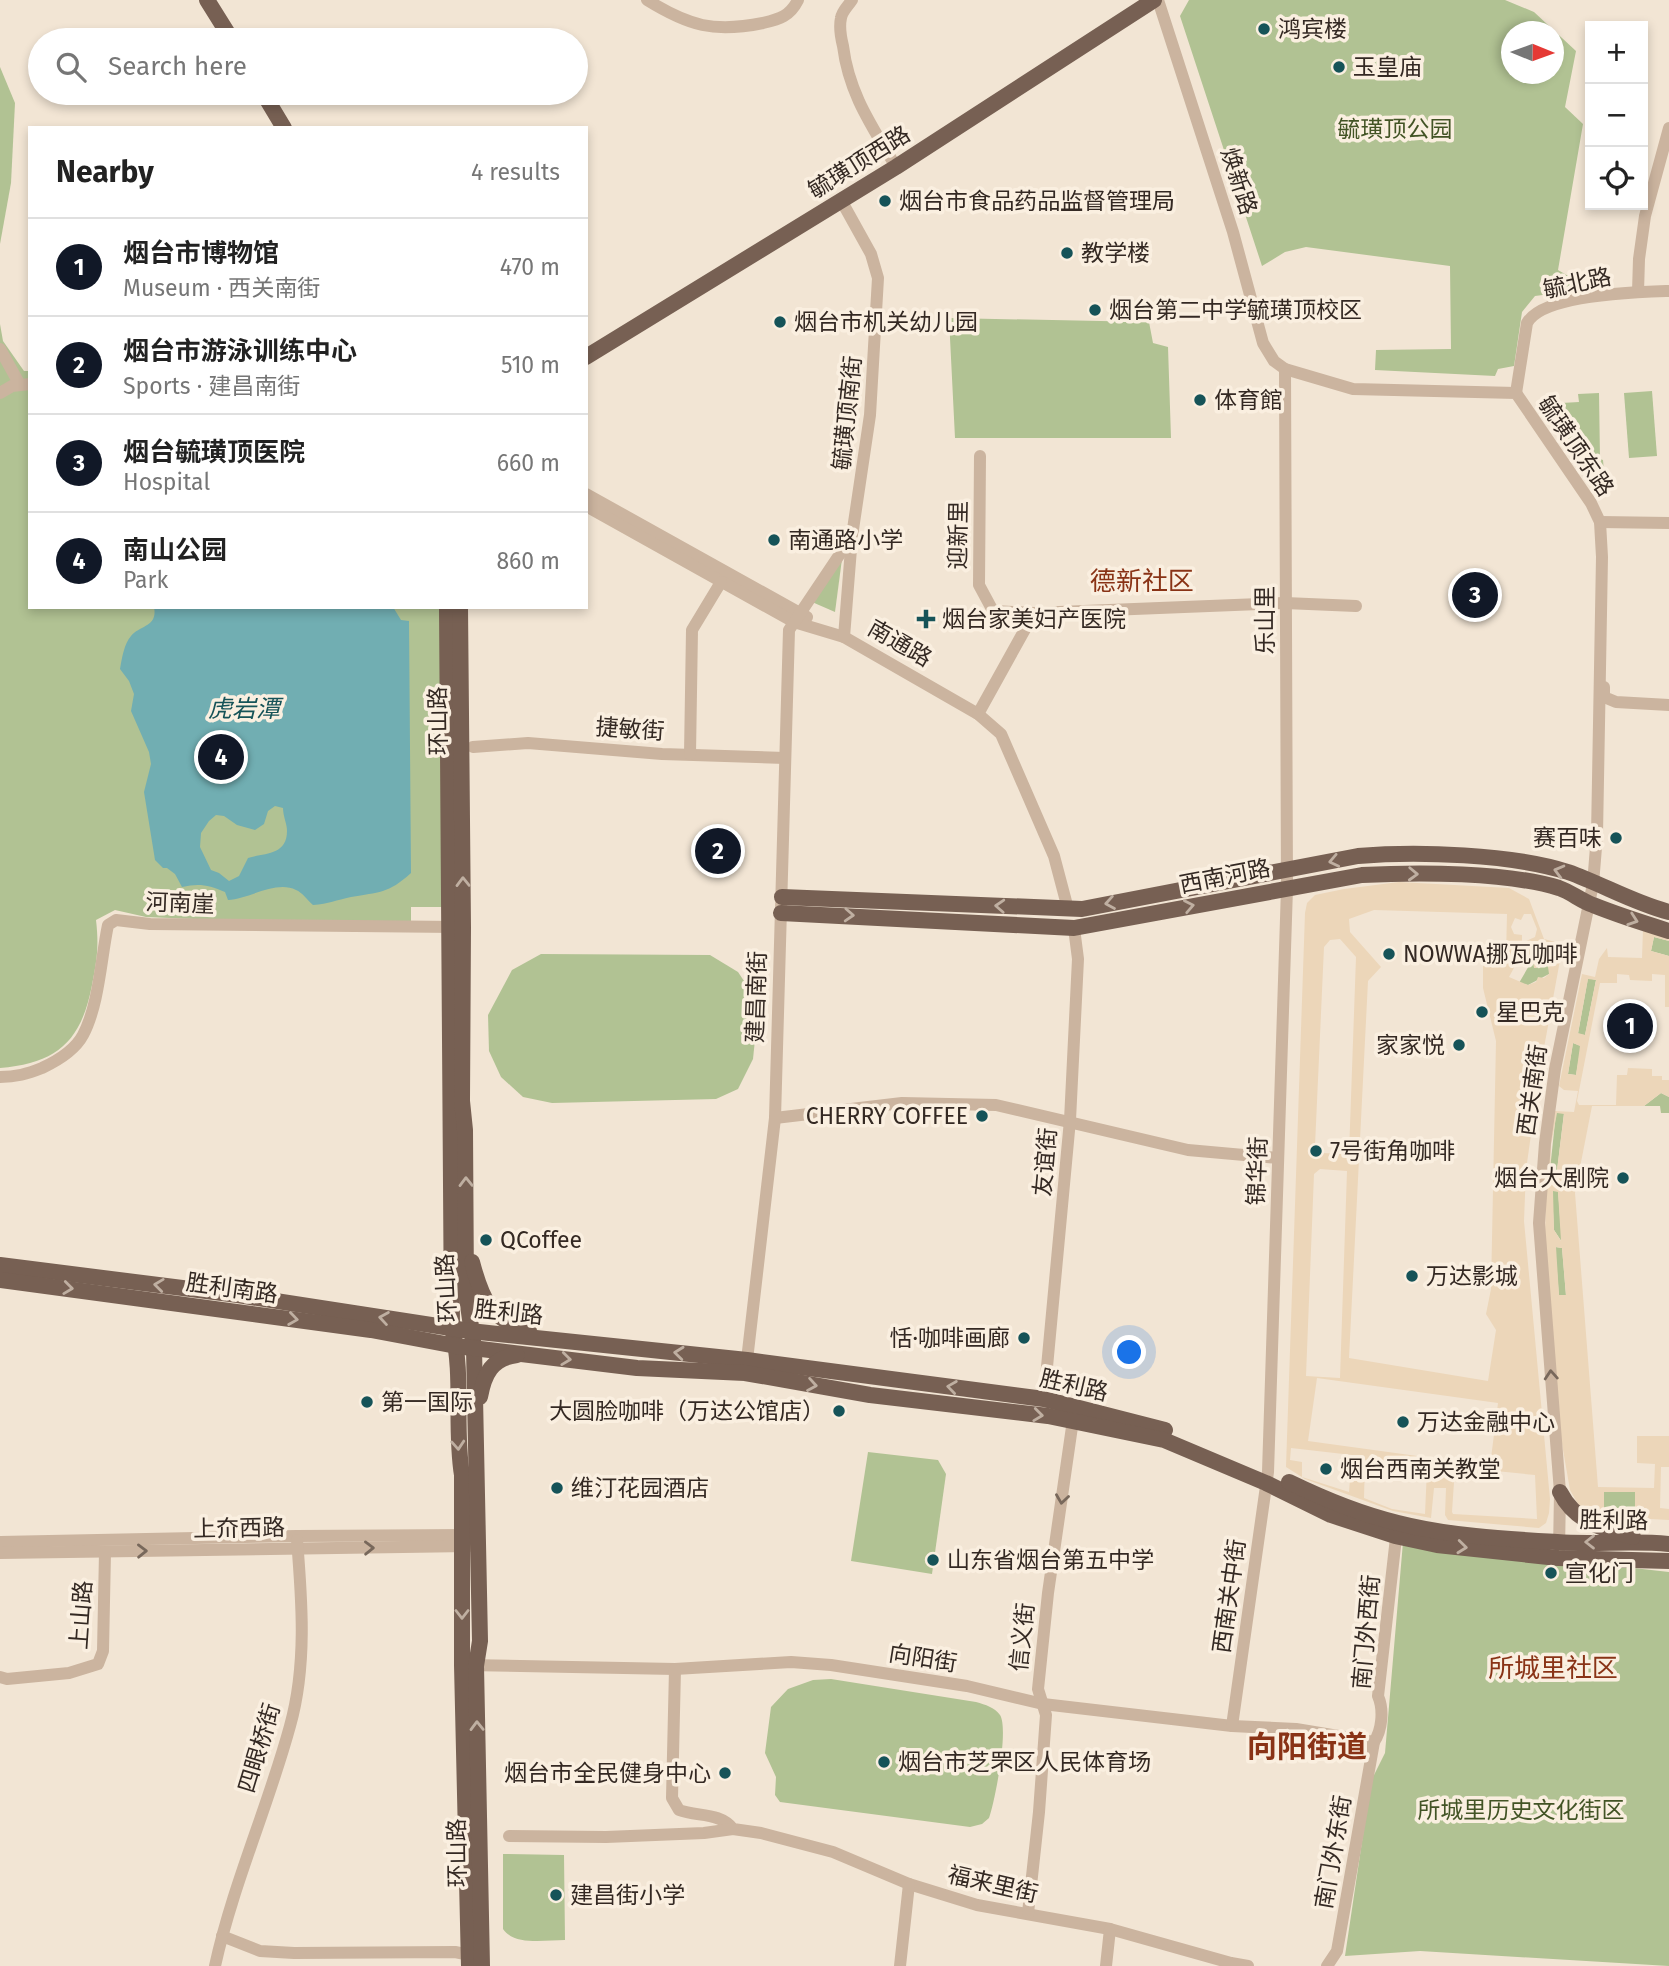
<!DOCTYPE html>
<html lang="en">
<head>
<meta charset="utf-8">
<style>
  :root { --surface:#fff; --page:#f6f6f6; --text:#222; --muted:#767676; --line:#e0e0e0; --accent:#111827 }
  body { margin:0; font-family:"Fira Sans","Noto Sans SC",sans-serif; background:var(--page); color:var(--text) }
  .controls { position:absolute; right:21px; top:21px; display:grid; overflow:hidden; border-radius:0px; box-shadow:0 4px 10px #0003 }
  .controls button { width:63px; height:63px; display:grid; place-items:center; padding:0; border:0; border-bottom:2px solid var(--line); background:var(--surface); color:var(--text); font:35px sans-serif }
  .compass { position:absolute; left:1501px; top:21px; width:63px; height:63px; border-radius:50%; background:var(--surface); box-shadow:0 4px 10px #0003; rotate:91deg }
  .you { position:absolute; left:1130px; top:1353px; width:24px; height:24px; margin:-18px; border:5px solid #fff; border-radius:50%; background:#1a73e8; box-shadow:0 0 0 10px #1a73e833 }
  .badge { display:grid; place-items:center; width:46px; height:46px; border-radius:50%; background:var(--accent); color:#fff; font-size:23px; font-weight:700 }
  .pin { position:absolute; translate:-50% -50%; border:4px solid #fff; box-shadow:0 2px 7px #0006 }
  .list { margin:0; padding:0; list-style:none }
  h2 { display:flex; justify-content:space-between; align-items:center; height:91px; margin:0; padding:0 28px; font-size:30px }
  h2 small { font-size:23px; font-weight:400; color:var(--muted) }
  .list li { display:grid; grid-template-columns:46px 1fr auto; gap:21px; align-items:center; box-sizing:border-box; height:98px; padding:0 28px; border-top:2px solid var(--line) }
  .list b { display:block; font-size:26px; white-space:nowrap }
  .list p { margin:0; font-size:23px; white-space:nowrap; color:var(--muted) }
  .list em { font-size:23px; font-style:normal; color:var(--muted) }
  .icon { flex:none; width:38px; height:38px; fill:none; stroke:currentColor; stroke-width:2; stroke-linecap:round; stroke-linejoin:round }
  .map { position:relative; flex:none; width:1669px; height:1966px; overflow:hidden }
  .search { position:absolute; background:var(--surface); box-shadow:0 4px 10px #0003; left:28px; top:28px; width:560px; height:77px; display:flex; align-items:center; gap:18px; box-sizing:border-box; padding:0 24px; border-radius:38px; color:var(--muted); font-size:26px }
  .panel { position:absolute; background:var(--surface); box-shadow:0 4px 10px #0003; left:28px; top:126px; width:560px; height:483px; border-radius:0px }
  .map>svg:first-child { display:block }
  .green { fill:#b1c293; fill-rule:evenodd }
  .plaza { fill:#ecd6b9; fill-rule:evenodd }
  .water { fill:#71aeb2; fill-rule:evenodd }
  .lines { fill:none; stroke-linecap:round; stroke-linejoin:round }
  .minor { stroke:#cbb49f; stroke-width:12 }
  .major { stroke:#776053; stroke-width:16 }
  .oneway { stroke:#bfafa1 }
  .oneway2 { stroke:#78685b }
  .poi-dot { fill:#165358; stroke:#faefe0; stroke-width:2.5 }
  .labels { text-anchor:middle; dominant-baseline:central; stroke-width:7; stroke-linejoin:round; paint-order:stroke }
  .poi-label { font-size:23px; fill:#342923; stroke:#faefe0; text-anchor:start }
  .park-label { font-size:23px; fill:#425425; stroke:#faefe0 }
  .street-label { font-size:23px; fill:#342923; stroke:#faefe0 }
  .water-label { font-size:24px; font-style:italic; fill:#165358; stroke:#faefe0 }
  .quarter-label { font-size:26px; fill:#893316; stroke:#faefe0 }
  .district-label { font-size:30px; font-weight:bold; fill:#893316; stroke:#faefe0 }
</style>
</head>
<body>
<div class="map">
<svg width="1669" height="1966" viewBox="0 0 1669 1966">
  <rect width="100%" height="100%" fill="#f2e5d4"/>
  <g class="green">
    <path d="M1189 0H1505L1534 12 1576 51 1565 107 1583 124 1558 270 1575 280 1573 291 1535 296 1522 312 1514 366 1498 369 1495 376 1375 370 1376 350 1451 349 1450 266 1306 247 1285 252 1262 266 1180 16ZM1512 32H1554V74H1512Z"/>
    <polygon points="0,67 15,103 11,183 0,244"/>
    <polygon points="949,318 1149,322 1153,343 1168,347 1171,438 955,438"/>
    <path d="M0 324 3 341 24 371H30V607H440L443 907H411V922L194 919 146 917 115 910 96 920C99 946 97 960 92 985 81 1042 57 1063 0 1068Z"/>
    <polygon points="1652,391 1657,456 1629,458 1624,393"/>
    <polygon points="1599,393 1600,459 1603,460 1604,472 1592,473 1544,404 1579,402 1578,394"/>
    <polygon points="842,559 835,612 812,602"/>
    <polygon points="1654,937 1669,941 1669,956 1651,951"/>
    <polygon points="1522,953 1533,958 1534,967 1537,967 1537,955 1557,953 1549,958 1549,974 1528,985 1519,983 1530,964 1520,957"/>
    <polygon points="541,954 710,955 738,972 752,993 757,1020 753,1059 738,1089 716,1099 552,1103 523,1097 501,1077 489,1051 488,1015 512,970"/>
    <polygon points="1588,978 1596,980 1585,1035 1578,1034"/>
    <polygon points="1573,1043 1581,1046 1576,1075 1568,1074"/>
    <polygon points="1661,1093 1669,1097 1669,1113 1661,1113 1660,1106 1644,1106"/>
    <polygon points="1556,1113 1564,1113 1556,1179 1549,1179"/>
    <polygon points="1552,1191 1558,1191 1562,1242 1554,1230"/>
    <polygon points="1555,1247 1562,1248 1566,1296 1559,1296"/>
    <polygon points="868,1452 938,1460 946,1474 932,1574 851,1561"/>
    <polygon points="1604,1491 1636,1492 1635,1512 1604,1511"/>
    <polygon points="1403,1542 1669,1572 1669,1966 1420,1951 1345,1956 1371,1781 1385,1753"/>
    <path d="M831 1679 976 1702C986 1705 994 1707 1000 1715 1009 1729 995 1801 989 1818L982 1824 970 1827 780 1802 775 1795 776 1777 765 1753 771 1707 788 1689 813 1680Z"/>
    <path d="M503 1854 564 1855 565 1940C545 1940 515 1946 503 1929Z"/>
  </g>
  <g class="plaza">
    <path d="M1399 882 1509 888 1529 899 1544 939 1563 944 1541 1064 1526 1170 1524 1221 1550 1499 1549 1513 1546 1523 1539 1528 1448 1520 1445 1515 1446 1488H1434L1431 1518 1393 1511 1305 1479 1286 1467 1305 913 1307 903 1315 895 1344 889ZM1374 910 1507 914 1506 957 1483 966V988L1496 1041 1491 1289 1486 1314 1496 1330 1488 1381 1349 1358 1368 981 1381 967 1350 932 1349 919ZM1524 914H1531L1537 929 1535 937 1522 943V935L1514 934 1511 927 1515 918 1521 920ZM1340 939 1356 957 1349 1154 1322 1153 1315 1146 1324 947 1330 940ZM1522 953 1533 958 1534 968H1537V955L1557 953 1547 960 1549 974 1544 978 1538 977 1536 982 1528 985 1509 977ZM1320 1169 1347 1171 1340 1378 1306 1376 1314 1174ZM1317 1378 1498 1403 1490 1466 1308 1441ZM1291 1448 1352 1455 1349 1492 1302 1477V1462L1290 1460ZM1365 1460 1427 1469 1425 1514 1392 1509 1364 1498ZM1455 1467 1535 1475 1537 1519 1453 1514 1452 1512Z"/>
    <path d="M1643 929 1669 936V941L1654 937 1651 951 1669 956V1007H1665V975L1652 974V981L1630 980 1629 975 1617 974V983H1600L1577 1101 1579 1105H1616L1617 1075H1627L1628 1068 1652 1069V1076H1662V1080H1669V1097L1661 1093 1644 1106H1592L1575 1193 1598 1487 1654 1488 1655 1464 1637 1463V1436H1669V1467H1661L1660 1508 1669 1509V1520L1595 1516 1579 1506 1570 1490 1557 1415 1545 1232 1547 1157 1555 1111 1574 1112 1578 1091 1564 1090 1559 1086 1582 974 1595 977 1599 959 1607 948 1608 957 1642 958ZM1588 979 1596 980 1585 1035 1578 1033ZM1573 1043 1580 1046 1576 1075 1568 1074ZM1557 1113 1564 1114 1556 1178 1550 1179 1551 1145ZM1553 1191 1558 1192 1561 1241 1554 1230ZM1556 1247 1562 1248 1566 1295H1559ZM1604 1492H1635V1511H1604Z"/>
  </g>
  <path class="water" d="M154 607H393L401 620 409 621 411 873C388 894 379 892 351 897 336 900 329 904 313 905 308 901 302 892 296 890 276 880 249 899 228 900L225 892C209 885 199 883 182 887L175 874 167 868H163L155 860 144 792 151 764 149 752 131 711 134 694 129 681 120 669C122 658 124 644 131 636 140 625 158 627 154 607ZM275 806 283 808C283 816 287 824 287 831 287 856 263 853 248 858L239 876 229 881 219 873 211 870 200 847 201 833 209 821 216 815 224 816 237 825 255 830 264 824 268 811Z"/>
  <g class="lines">
    <g class="minor">
      <path d="M647 0C689 26 714 33 763 23 780 19 790 16 798 0"/>
      <path d="M852 0C848 6 842 11 841 18 839 27 841 38 843 46 849 94 872 126 896 167"/>
      <polyline points="1158,0 1233,232 1263,343 1274,361 1285,369 1353,389 1516,393 1591,503 1600,522 1602,557 1597,835 1593,884 1555,1069 1545,1143 1539,1223 1560,1492 1559,1551"/>
      <polyline points="1638,292 1639,259 1645,216 1669,128"/>
      <polyline points="0,349 20,385"/>
      <polyline points="0,393 12,386 30,384"/>
      <path d="M1516 393 1527 323C1543 294 1637 292 1669 291"/>
      <polyline points="980,456 979,585 993,611 1034,613"/>
      <polyline points="586,494 807,617"/>
      <polyline points="586,506 794,622 844,637 978,714 1001,734 1054,856 1068,909"/>
      <polyline points="1600,522 1669,523"/>
      <polyline points="844,637 852,536"/>
      <polyline points="1604,687 1604,697 1616,702 1669,705"/>
      <polyline points="978,714 1034,613 1285,603 1356,606"/>
      <polyline points="473,747 528,743 662,754 785,758"/>
      <polyline points="690,754 692,630 721,582"/>
      <path d="M0 1077C16 1077 27 1074 42 1068 57 1061 75 1050 83 1035 99 1005 101 958 108 925L116 920 150 924 456 927"/>
      <polyline points="775,1118 902,1103 996,1105 1188,1150 1278,1158"/>
      <polyline points="747,1360 775,1118 789,630 852,536 870,415 878,278 871,254 841,200"/>
      <polyline points="1044,1399 1070,1120 1078,959 1074,928"/>
      <polyline points="0,1542 297,1536 469,1535"/>
      <polyline points="0,1553 469,1546"/>
      <polyline points="467,1665 675,1669 791,1662 831,1665 967,1686 1043,1704 1232,1726 1296,1729 1374,1742"/>
      <path d="M675 1669 672 1798 679 1810C697 1817 720 1812 733 1829L761 1833 833 1852 909 1884 977 1905 1110 1929 1231 1963 1248 1966"/>
      <polyline points="0,1677 7,1679 69,1673 98,1664 103,1651 105,1552"/>
      <polyline points="1232,1726 1268,1472 1287,888 1285,369"/>
      <polyline points="509,1836 606,1837 704,1833 733,1829"/>
      <polyline points="1028,1913 1039,1812 1046,1715 1038,1689 1048,1593 1074,1413"/>
      <polyline points="222,1936 260,1951 294,1953 455,1952 465,1954 469,1961"/>
      <path d="M215 1966C233 1884 268 1807 290 1726 307 1666 302 1601 297 1540"/>
      <polyline points="900,1966 909,1884"/>
      <polyline points="1106,1966 1110,1929"/>
      <path d="M1327 1966 1337 1951 1374 1742C1382 1730 1384 1710 1378 1696L1397 1529"/>
    </g>
    <g class="major">
      <polyline points="207,0 232,40"/>
      <polyline points="263,93 284,128"/>
      <polyline points="586,357 896,167 1154,0"/>
      <path d="M447 607 452 1328C464 1375 454 1427 462 1475V1665L469 1966"/>
      <polyline points="460,607 463,927 462,1101 465,1130 466,1291 474,1348 480,1641 476,1666 482,1966"/>
      <path d="M782 897 1082 909 1358 856C1417 851 1512 854 1568 872 1602 884 1634 903 1669 912"/>
      <path d="M781 913 1074 928 1362 875C1418 872 1507 872 1559 888 1571 892 1581 901 1593 905 1618 915 1643 923 1669 931"/>
      <path d="M472 1262C482 1300 490 1319 529 1331"/>
      <polyline points="0,1265 238,1295 470,1331 747,1360 1044,1399 1165,1430"/>
      <polyline points="0,1280 371,1330 456,1346 637,1368 745,1373 870,1395 1048,1416 1164,1440 1266,1483 1331,1515 1395,1536 1437,1545 1558,1558 1669,1561"/>
      <path d="M480 1397C484 1374 492 1358 517 1355"/>
      <path d="M1289 1482C1324 1499 1360 1514 1398 1523 1449 1536 1505 1539 1557 1542 1594 1545 1632 1540 1669 1544"/>
      <path d="M1560 1492C1575 1522 1603 1529 1633 1537"/>
    </g>
  </g>
  <defs><path id="oneway-chevron" d="M-2-3.5L2.5 0L-2 3.5" fill="none" stroke-width="1.6" stroke-linecap="round" stroke-linejoin="round" transform="scale(1.75)"/></defs>
  <g class="oneway">
    <use href="#oneway-chevron" transform="translate(1334 861) rotate(168)"/>
    <use href="#oneway-chevron" transform="translate(1559 871) rotate(-165)"/>
    <use href="#oneway-chevron" transform="translate(1413 874) rotate(2)"/>
    <use href="#oneway-chevron" transform="translate(463 882) rotate(-91)"/>
    <use href="#oneway-chevron" transform="translate(1110 903) rotate(170)"/>
    <use href="#oneway-chevron" transform="translate(1000 906) rotate(-177)"/>
    <use href="#oneway-chevron" transform="translate(1189 906) rotate(-11)"/>
    <use href="#oneway-chevron" transform="translate(849 915) rotate(3)"/>
    <use href="#oneway-chevron" transform="translate(1633 920) rotate(19)"/>
    <use href="#oneway-chevron" transform="translate(466 1182) rotate(-91)"/>
    <use href="#oneway-chevron" transform="translate(159 1285) rotate(-173)"/>
    <use href="#oneway-chevron" transform="translate(68 1288) rotate(7)"/>
    <use href="#oneway-chevron" transform="translate(384 1318) rotate(-171)"/>
    <use href="#oneway-chevron" transform="translate(293 1319) rotate(8)"/>
    <use href="#oneway-chevron" transform="translate(679 1353) rotate(-174)"/>
    <use href="#oneway-chevron" transform="translate(566 1359) rotate(7)"/>
    <use href="#oneway-chevron" transform="translate(812 1385) rotate(10)"/>
    <use href="#oneway-chevron" transform="translate(952 1387) rotate(-172)"/>
    <use href="#oneway-chevron" transform="translate(1038 1415) rotate(7)"/>
    <use href="#oneway-chevron" transform="translate(458 1445) rotate(86)"/>
    <use href="#oneway-chevron" transform="translate(1590 1542) rotate(180)"/>
    <use href="#oneway-chevron" transform="translate(1462 1547) rotate(6)"/>
    <use href="#oneway-chevron" transform="translate(462 1614) rotate(90)"/>
    <use href="#oneway-chevron" transform="translate(477 1726) rotate(-91)"/>
  </g>
  <g class="oneway2">
    <use href="#oneway-chevron" transform="translate(1551 1375) rotate(-94)"/>
    <use href="#oneway-chevron" transform="translate(1062 1499) rotate(98)"/>
    <use href="#oneway-chevron" transform="translate(369 1548) rotate(-1)"/>
    <use href="#oneway-chevron" transform="translate(142 1551) rotate(-1)"/>
  </g>
  <g class="poi-dot">
    <circle cx="1264" cy="29" r="7"/>
    <circle cx="1339" cy="67" r="7"/>
    <circle cx="885" cy="201" r="7"/>
    <circle cx="1067" cy="253" r="7"/>
    <circle cx="1095" cy="310" r="7"/>
    <circle cx="780" cy="322" r="7"/>
    <circle cx="1200" cy="400" r="7"/>
    <circle cx="774" cy="540" r="7"/>
    <path d="M922.5 608.5h7v7h7v7h-7v7h-7v-7h-7v-7h7z"/>
    <circle cx="1616" cy="838" r="7"/>
    <circle cx="1389" cy="954" r="7"/>
    <circle cx="1482" cy="1012" r="7"/>
    <circle cx="1459" cy="1045" r="7"/>
    <circle cx="982" cy="1116" r="7"/>
    <circle cx="1316" cy="1151" r="7"/>
    <circle cx="1623" cy="1178" r="7"/>
    <circle cx="486" cy="1240" r="7"/>
    <circle cx="1412" cy="1276" r="7"/>
    <circle cx="1024" cy="1338" r="7"/>
    <circle cx="367" cy="1402" r="7"/>
    <circle cx="839" cy="1411" r="7"/>
    <circle cx="1403" cy="1422" r="7"/>
    <circle cx="1326" cy="1469" r="7"/>
    <circle cx="557" cy="1488" r="7"/>
    <circle cx="933" cy="1560" r="7"/>
    <circle cx="1551" cy="1573" r="7"/>
    <circle cx="884" cy="1762" r="7"/>
    <circle cx="725" cy="1773" r="7"/>
    <circle cx="556" cy="1895" r="7"/>
  </g>
  <g class="labels">
    <g class="poi-label">
      <text x="1278" y="29">鸿宾楼</text>
      <text x="1353" y="67">玉皇庙</text>
      <text x="899" y="201">烟台市食品药品监督管理局</text>
      <text x="1081" y="253">教学楼</text>
      <text x="1109" y="310">烟台第二中学毓璜顶校区</text>
      <text x="794" y="322">烟台市机关幼儿园</text>
      <text x="1214" y="400">体育館</text>
      <text x="788" y="540">南通路小学</text>
      <text x="942" y="619">烟台家美妇产医院</text>
      <text x="1602" y="838" text-anchor="end">赛百味</text>
      <text x="1403" y="954">NOWWA挪瓦咖啡</text>
      <text x="1496" y="1012">星巴克</text>
      <text x="1445" y="1045" text-anchor="end">家家悦</text>
      <text x="968" y="1116" text-anchor="end">CHERRY COFFEE</text>
      <text x="1330" y="1151">7号街角咖啡</text>
      <text x="1609" y="1178" text-anchor="end">烟台大剧院</text>
      <text x="500" y="1240">QCoffee</text>
      <text x="1426" y="1276">万达影城</text>
      <text x="1010" y="1338" text-anchor="end">恬·咖啡画廊</text>
      <text x="381" y="1402">第一国际</text>
      <text x="825" y="1411" text-anchor="end">大圆脸咖啡（万达公馆店）</text>
      <text x="1417" y="1422">万达金融中心</text>
      <text x="1340" y="1469">烟台西南关教堂</text>
      <text x="571" y="1488">维汀花园酒店</text>
      <text x="947" y="1560">山东省烟台第五中学</text>
      <text x="1565" y="1573">宣化门</text>
      <text x="898" y="1762">烟台市芝罘区人民体育场</text>
      <text x="711" y="1773" text-anchor="end">烟台市全民健身中心</text>
      <text x="570" y="1895">建昌街小学</text>
    </g>
    <g class="park-label">
      <text x="1395" y="129">毓璜顶公园</text>
      <text x="1521" y="1810">所城里历史文化街区</text>
    </g>
    <g class="street-label">
      <text transform="translate(859 162) rotate(-32)">毓璜顶西路</text>
      <text transform="translate(1239 181) rotate(72)">焕新路</text>
      <text transform="translate(1577 283) rotate(-12)">毓北路</text>
      <text transform="translate(847 413) rotate(-84)">毓璜顶南街</text>
      <text transform="translate(1576 446) rotate(56)">毓璜顶东路</text>
      <text transform="translate(958 535) rotate(-89)">迎新里</text>
      <text transform="translate(1265 620) rotate(-90)">乐山里</text>
      <text transform="translate(900 643) rotate(30)">南通路</text>
      <text transform="translate(438 721) rotate(-91)">环山路</text>
      <text transform="translate(630 729) rotate(4)">捷敏街</text>
      <text transform="translate(1225 876) rotate(-11)">西南河路</text>
      <text transform="translate(180 903) rotate(2)">河南崖</text>
      <text transform="translate(756 997) rotate(-88)">建昌南街</text>
      <text transform="translate(1532 1090) rotate(-82)">西关南街</text>
      <text transform="translate(1045 1162) rotate(-85)">友谊街</text>
      <text transform="translate(1257 1171) rotate(-88)">锦华街</text>
      <text transform="translate(232 1288) rotate(8)">胜利南路</text>
      <text transform="translate(446 1288) rotate(-93)">环山路</text>
      <text transform="translate(509 1312) rotate(6)">胜利路</text>
      <text transform="translate(1074 1385) rotate(13)">胜利路</text>
      <text transform="translate(1614 1520) rotate(1)">胜利路</text>
      <text transform="translate(239 1528) rotate(-1)">上夼西路</text>
      <text transform="translate(1229 1596) rotate(-82)">西南关中街</text>
      <text transform="translate(81 1615) rotate(-86)">上山路</text>
      <text transform="translate(1366 1632) rotate(-85)">南门外西街</text>
      <text transform="translate(1022 1637) rotate(-84)">信义街</text>
      <text transform="translate(923 1658) rotate(9)">向阳街</text>
      <text transform="translate(259 1748) rotate(-73)">四眼桥街</text>
      <text transform="translate(1333 1852) rotate(-80)">南门外东街</text>
      <text transform="translate(457 1853) rotate(-91)">环山路</text>
      <text transform="translate(993 1884) rotate(13)">福来里街</text>
    </g>
    <g class="water-label">
      <text x="244" y="709">虎岩潭</text>
    </g>
    <g class="quarter-label">
      <text x="1142" y="581">德新社区</text>
      <text x="1553" y="1668">所城里社区</text>
    </g>
    <g class="district-label">
      <text x="1307" y="1747">向阳街道</text>
    </g>
  </g>
</svg>
<div class="controls">
<button>+</button>
<button>−</button>
<button><svg class="icon" aria-label="locate" viewBox="0 0 24 24"><circle cx="12" cy="12" r="6"/><path d="M12 2v4M12 18v4M2 12h4M18 12h4"/></svg></button>
</div>
<svg class="compass" viewBox="-18 -18 36 36"><path d="M0-13l5 13h-10z" fill="#e53935"/><path d="M0 13l5-13h-10z" fill="#767676"/></svg>
<div class="you"></div>
<div class="pin badge" style="left:1630px;top:1026px">1</div>
<div class="pin badge" style="left:718px;top:851px">2</div>
<div class="pin badge" style="left:1475px;top:595px">3</div>
<div class="pin badge" style="left:221px;top:757px">4</div>
<div class="search"><svg class="icon" aria-label="search" viewBox="0 0 24 24"><circle cx="10" cy="10" r="6"/><path d="M15 15l6 6"/></svg>Search here</div>
<section class="panel">
<h2>Nearby<small>4 results</small></h2>
<ul class="list">
<li><span class="badge">1</span><div><b>烟台市博物馆</b><p>Museum · 西关南街</p></div><em>470 m</em></li>
<li><span class="badge">2</span><div><b>烟台市游泳训练中心</b><p>Sports · 建昌南街</p></div><em>510 m</em></li>
<li><span class="badge">3</span><div><b>烟台毓璜顶医院</b><p>Hospital</p></div><em>660 m</em></li>
<li><span class="badge">4</span><div><b>南山公园</b><p>Park</p></div><em>860 m</em></li>
</ul>
</section>
</div>
</body>
</html>
